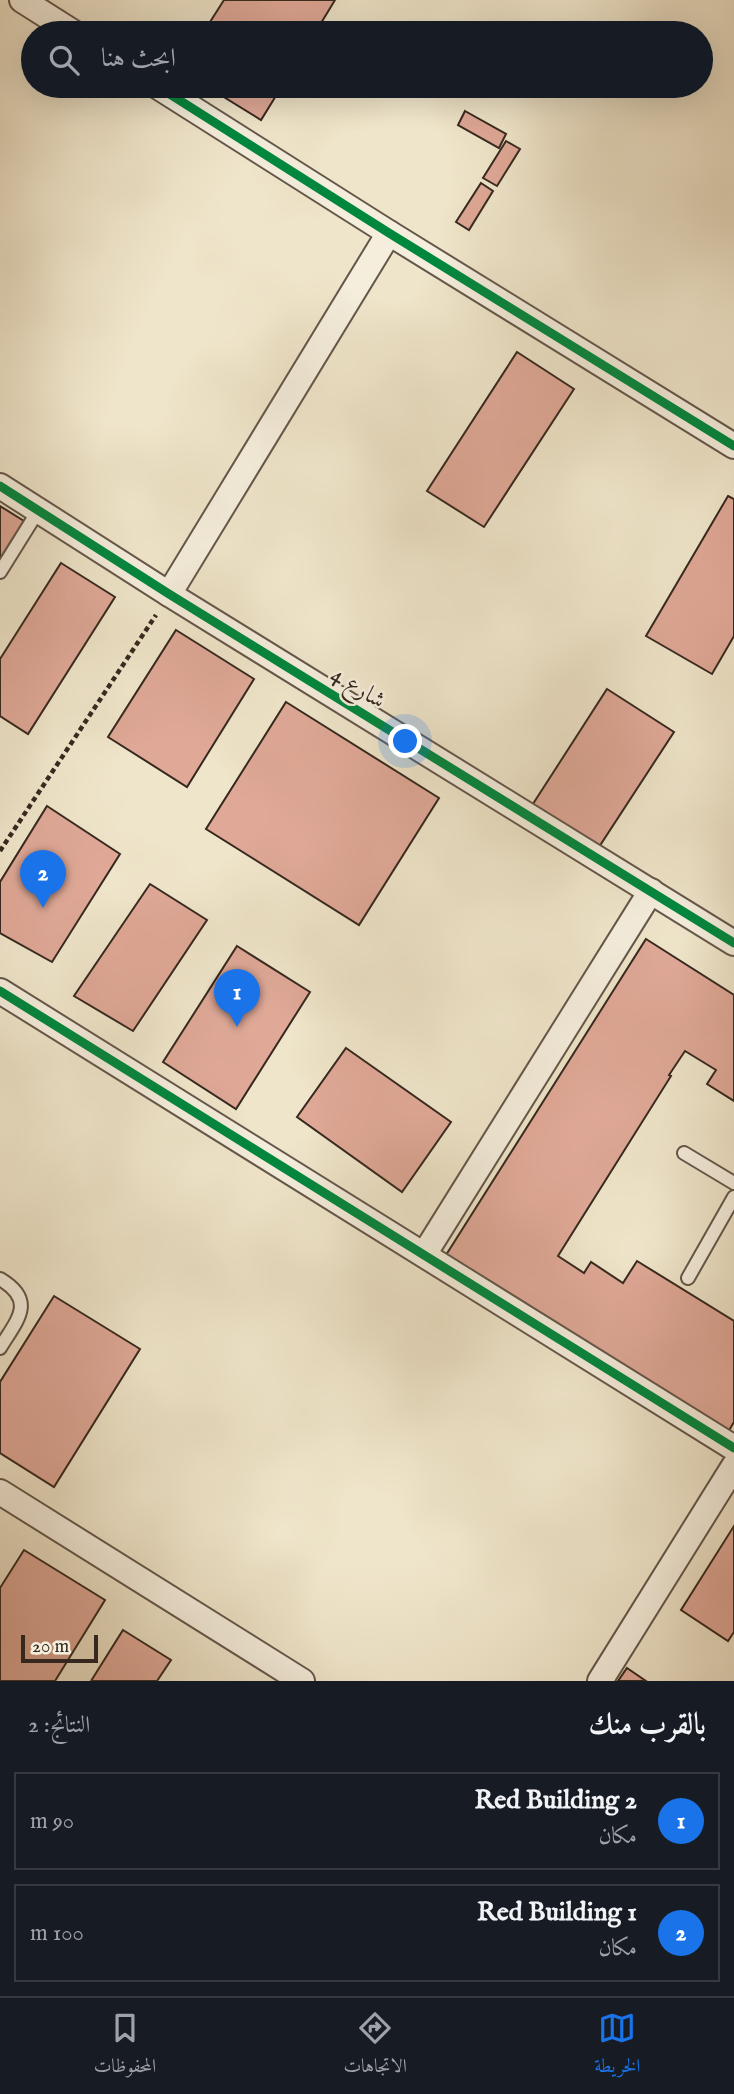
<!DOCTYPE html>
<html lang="ar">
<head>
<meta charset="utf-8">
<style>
  :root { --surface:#171b24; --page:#20242c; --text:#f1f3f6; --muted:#9ea1a6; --line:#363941; --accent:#1a73e8 }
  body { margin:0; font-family:"IM FELL English",Amiri,serif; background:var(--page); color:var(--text); direction:rtl }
  .scale { position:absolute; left:21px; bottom:18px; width:77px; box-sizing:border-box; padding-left:7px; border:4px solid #36281f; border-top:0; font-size:19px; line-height:24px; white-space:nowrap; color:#36281f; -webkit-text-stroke:5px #f5eedd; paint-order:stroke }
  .you { position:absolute; left:406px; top:742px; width:24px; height:24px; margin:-18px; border:5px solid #fff; border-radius:50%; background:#1a73e8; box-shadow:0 0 0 10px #1a73e833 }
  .badge { display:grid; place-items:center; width:46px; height:46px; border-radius:50%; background:var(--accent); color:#fff; font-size:23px; font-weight:700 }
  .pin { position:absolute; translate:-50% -58px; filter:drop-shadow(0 2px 4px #0008) }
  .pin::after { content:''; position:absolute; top:37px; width:24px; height:21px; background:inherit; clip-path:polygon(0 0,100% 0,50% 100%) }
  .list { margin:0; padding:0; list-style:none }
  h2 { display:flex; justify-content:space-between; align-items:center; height:91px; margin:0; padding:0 28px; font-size:30px }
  h2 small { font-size:23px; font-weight:400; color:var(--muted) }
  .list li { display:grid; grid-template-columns:46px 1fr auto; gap:21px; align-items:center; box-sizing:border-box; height:98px; margin:0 14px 14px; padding:0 14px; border:2px solid var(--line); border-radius:0px }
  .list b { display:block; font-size:26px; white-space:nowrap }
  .list p { margin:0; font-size:23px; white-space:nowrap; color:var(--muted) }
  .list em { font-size:23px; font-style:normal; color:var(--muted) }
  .icon { flex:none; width:38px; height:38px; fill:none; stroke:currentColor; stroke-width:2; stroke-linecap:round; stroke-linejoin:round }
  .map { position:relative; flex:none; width:734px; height:1681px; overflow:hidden; direction:ltr }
  .search { position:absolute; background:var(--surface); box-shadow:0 7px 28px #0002; left:21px; right:21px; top:21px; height:77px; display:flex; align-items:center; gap:18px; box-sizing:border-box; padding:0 24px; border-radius:38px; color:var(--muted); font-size:26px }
  .sheet { height:315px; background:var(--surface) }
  nav { display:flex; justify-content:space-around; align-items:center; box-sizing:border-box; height:98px; border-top:2px solid var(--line); background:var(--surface); font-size:19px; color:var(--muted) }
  nav a { display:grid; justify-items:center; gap:4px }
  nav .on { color:var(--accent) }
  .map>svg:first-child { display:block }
  .building { fill:#dfa897; stroke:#36281f; stroke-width:2 }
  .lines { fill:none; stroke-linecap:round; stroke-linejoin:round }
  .service-casing { stroke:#64574a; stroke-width:16 }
  .minor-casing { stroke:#64574a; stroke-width:28 }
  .path { stroke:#36281f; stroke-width:4.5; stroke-dasharray:5 3.5; stroke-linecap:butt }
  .service { stroke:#f5eedd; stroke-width:12 }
  .minor { stroke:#f5eedd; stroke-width:24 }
  .cycleway-casing { stroke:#f5eedd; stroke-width:13 }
  .cycleway { stroke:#00873e; stroke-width:9 }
  .labels { text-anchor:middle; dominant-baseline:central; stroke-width:5; stroke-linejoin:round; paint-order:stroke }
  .street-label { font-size:24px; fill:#36281f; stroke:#f5eedd }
</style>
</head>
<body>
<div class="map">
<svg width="734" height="1681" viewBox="0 0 734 1681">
  <rect width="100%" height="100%" fill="#efe5ca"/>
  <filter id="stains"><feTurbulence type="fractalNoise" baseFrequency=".00286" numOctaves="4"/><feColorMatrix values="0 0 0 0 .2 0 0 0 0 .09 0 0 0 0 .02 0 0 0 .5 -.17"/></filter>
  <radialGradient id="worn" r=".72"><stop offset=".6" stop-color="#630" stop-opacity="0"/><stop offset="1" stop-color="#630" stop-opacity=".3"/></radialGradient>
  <g class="building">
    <polygon points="224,0 335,0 315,33 203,33"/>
    <polygon points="206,86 282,86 261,120"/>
    <polygon points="465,111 506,134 499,148 458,125"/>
    <polygon points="506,141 520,149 497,186 483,178"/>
    <polygon points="481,183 493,191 469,230 456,222"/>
    <polygon points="517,352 574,389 484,527 427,491"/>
    <polygon points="728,496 734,499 734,636 712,674 646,636"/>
    <polygon points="0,506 24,521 0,559"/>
    <polygon points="61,563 115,597 28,734 0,716 0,659"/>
    <polygon points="176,630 254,679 187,787 108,737"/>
    <polygon points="607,689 674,732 597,850 531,807"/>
    <polygon points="286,702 439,798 359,925 206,829"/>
    <polygon points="47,806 120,854 52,962 0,933 0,882"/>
    <polygon points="150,884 207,920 133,1031 74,996"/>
    <polygon points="646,939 734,995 734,1101 707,1084 716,1070 685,1051 669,1075 671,1076 558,1256 584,1273 591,1262 623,1283 637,1261 734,1321 734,1422 728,1432 446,1255"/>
    <polygon points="237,946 310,992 236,1109 163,1062"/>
    <polygon points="346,1048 451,1122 402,1192 297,1117"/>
    <polygon points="54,1296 140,1349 54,1487 0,1453 0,1382"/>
    <polygon points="734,1526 734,1632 728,1641 681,1610"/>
    <polygon points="24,1550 105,1600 55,1681 0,1681 0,1588"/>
    <polygon points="123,1630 171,1660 157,1681 91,1681"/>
    <polygon points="627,1668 646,1681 618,1681"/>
  </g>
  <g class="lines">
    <defs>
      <g id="service">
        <polyline points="0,572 38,511"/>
        <polyline points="684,1153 734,1183"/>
        <polyline points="688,1278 734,1197"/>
        <path d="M0 1279C37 1301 17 1320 0 1348"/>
      </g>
      <g id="minor">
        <polyline points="22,0 74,33"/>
        <polyline points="157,86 389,233 734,446"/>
        <polyline points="0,486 169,594 734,943"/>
        <polyline points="169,594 389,233"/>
        <polyline points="0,991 734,1448"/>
        <polyline points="425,1253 651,891"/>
        <polyline points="0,1492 302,1681"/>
        <polyline points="600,1681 734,1466"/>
      </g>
    </defs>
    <use href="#service" class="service-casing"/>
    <use href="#minor" class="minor-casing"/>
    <polyline class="path" points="0,851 156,615"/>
    <use href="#service" class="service"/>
    <use href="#minor" class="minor"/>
    <defs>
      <g id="cycleway">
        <polyline points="157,86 389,233 734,446"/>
        <polyline points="0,486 169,594 734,943"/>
        <polyline points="0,991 734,1448"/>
      </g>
    </defs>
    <use href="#cycleway" class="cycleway-casing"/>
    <use href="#cycleway" class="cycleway"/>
  </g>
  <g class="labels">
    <g class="street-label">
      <text transform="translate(358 688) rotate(32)">شارع 4</text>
    </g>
  </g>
  <rect width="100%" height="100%" filter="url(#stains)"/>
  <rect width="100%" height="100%" fill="url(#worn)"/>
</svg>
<div class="scale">20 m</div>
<div class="you"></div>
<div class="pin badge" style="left:237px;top:1027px">1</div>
<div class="pin badge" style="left:43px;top:908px">2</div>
<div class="search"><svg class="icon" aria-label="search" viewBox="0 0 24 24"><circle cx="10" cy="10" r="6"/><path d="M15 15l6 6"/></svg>ابحث هنا</div>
</div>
<section class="sheet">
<h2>بالقرب منك<small>النتائج: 2</small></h2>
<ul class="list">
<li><span class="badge">1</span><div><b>Red Building 2</b><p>مكان</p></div><em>90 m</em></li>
<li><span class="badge">2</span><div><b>Red Building 1</b><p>مكان</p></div><em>100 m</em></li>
</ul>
</section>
<nav>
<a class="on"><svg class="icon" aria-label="map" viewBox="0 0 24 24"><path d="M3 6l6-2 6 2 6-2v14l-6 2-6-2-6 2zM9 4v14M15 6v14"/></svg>الخريطة</a>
<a><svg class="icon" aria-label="directions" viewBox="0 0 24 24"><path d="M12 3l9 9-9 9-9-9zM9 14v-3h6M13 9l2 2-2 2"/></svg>الاتجاهات</a>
<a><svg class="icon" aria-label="saved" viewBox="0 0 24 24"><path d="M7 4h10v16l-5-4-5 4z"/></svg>المحفوظات</a>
</nav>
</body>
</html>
